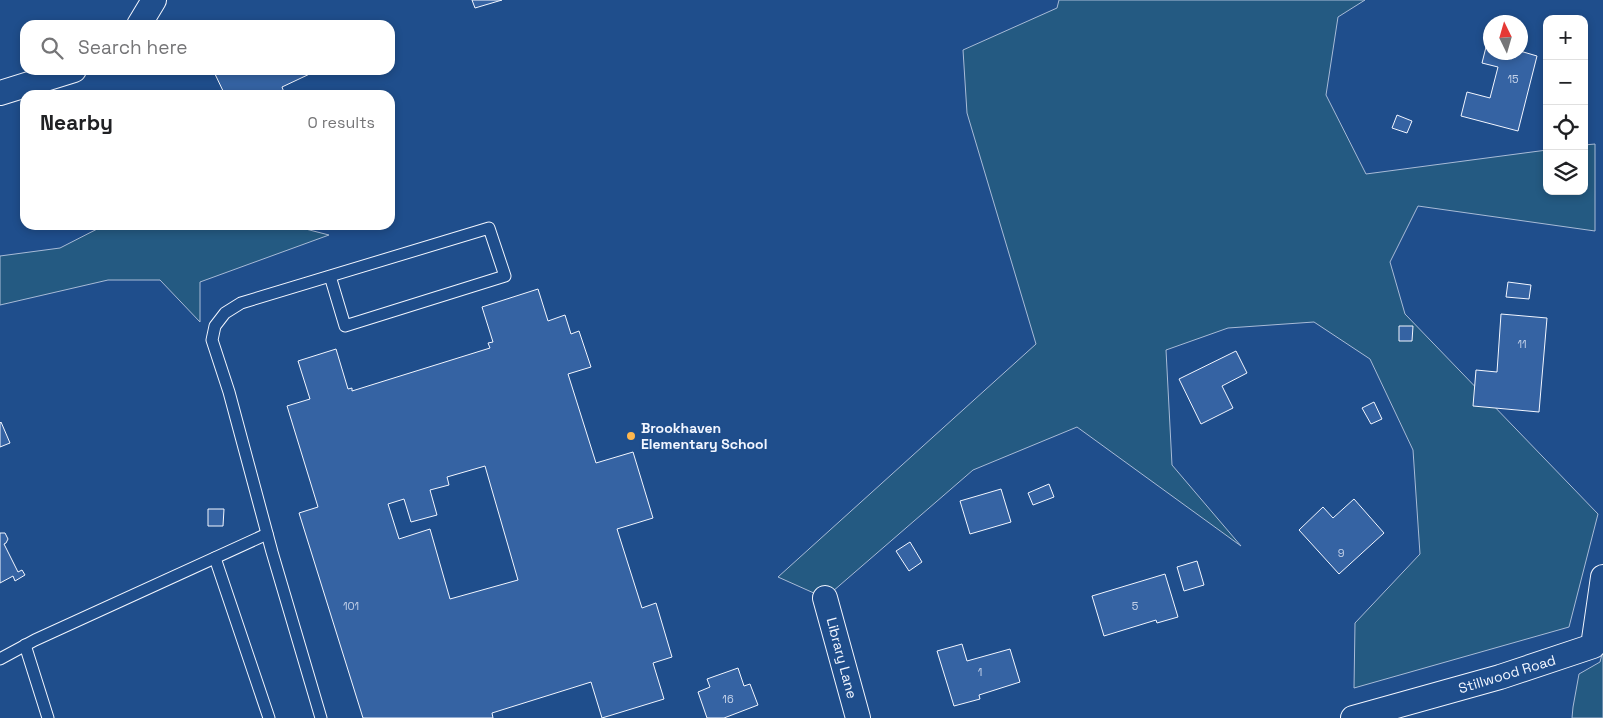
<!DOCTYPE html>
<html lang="en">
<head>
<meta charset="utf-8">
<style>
  :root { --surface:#fff; --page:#f2f2f2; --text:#202124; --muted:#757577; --line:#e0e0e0 }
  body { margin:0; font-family:"Space Grotesk",sans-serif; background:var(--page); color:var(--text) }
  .controls { position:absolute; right:15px; top:15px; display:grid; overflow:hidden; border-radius:10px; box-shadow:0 2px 8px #0003 }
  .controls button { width:45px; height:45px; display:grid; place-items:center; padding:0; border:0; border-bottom:1px solid var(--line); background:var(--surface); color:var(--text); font:25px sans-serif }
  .compass { position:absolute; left:1483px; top:15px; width:45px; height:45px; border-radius:50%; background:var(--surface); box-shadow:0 2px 8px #0003; rotate:355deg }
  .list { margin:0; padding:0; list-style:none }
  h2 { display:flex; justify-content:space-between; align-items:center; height:65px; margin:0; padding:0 20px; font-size:21px }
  h2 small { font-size:16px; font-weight:400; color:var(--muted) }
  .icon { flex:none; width:28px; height:28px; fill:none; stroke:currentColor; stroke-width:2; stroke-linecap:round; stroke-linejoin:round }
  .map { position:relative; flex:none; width:1603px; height:718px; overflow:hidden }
  .search { position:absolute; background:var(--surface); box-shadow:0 2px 8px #0003; left:20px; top:20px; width:375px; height:55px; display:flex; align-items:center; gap:12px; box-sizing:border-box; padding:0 18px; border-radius:15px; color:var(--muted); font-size:19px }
  .panel { position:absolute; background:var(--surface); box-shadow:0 2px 8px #0003; left:20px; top:90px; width:375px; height:140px; border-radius:15px }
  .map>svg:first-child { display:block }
  .green { fill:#245a82; stroke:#a8bbd7 }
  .building { fill:#3563a3; stroke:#f2f6ff; fill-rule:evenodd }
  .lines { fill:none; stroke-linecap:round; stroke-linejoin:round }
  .lane-casing { stroke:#f2f6ff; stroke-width:13 }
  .street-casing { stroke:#f2f6ff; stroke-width:26 }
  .lane { stroke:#1f4e8c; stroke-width:11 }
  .street { stroke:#1f4e8c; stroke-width:24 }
  .poi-dot { fill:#ffb74d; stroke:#1f4e8c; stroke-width:2 }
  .labels { text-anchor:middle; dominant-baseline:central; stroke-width:4; stroke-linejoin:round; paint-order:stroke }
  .number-label { font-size:11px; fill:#c3d1e8 }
  .poi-label { font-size:14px; font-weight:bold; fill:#f2f6ff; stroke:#1f4e8c; text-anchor:start }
  .street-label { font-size:14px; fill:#f2f6ff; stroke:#1f4e8c }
</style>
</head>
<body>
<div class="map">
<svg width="1603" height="718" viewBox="0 0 1603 718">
  <rect width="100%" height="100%" fill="#1f4e8c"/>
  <g class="green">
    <polygon points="1059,0 1365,0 1338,17 1326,95 1366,174 1547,150 1547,191 1584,191 1584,145 1595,144 1595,231 1418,206 1390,262 1405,314 1598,514 1569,627 1354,688 1355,623 1420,554 1413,450 1370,359 1314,322 1228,328 1166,350 1172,465 1241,546 1077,427 973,470 825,598 778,577 1036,344 967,113 963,50 1057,8"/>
    <polygon points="105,225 290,225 329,235 200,282 200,322 160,280 108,280 0,305 0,256 60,248"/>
    <polygon points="1603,650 1603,718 1572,718 1573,707 1579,674 1600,662"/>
  </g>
  <g class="building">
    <polygon points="472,0 502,0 475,8"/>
    <polygon points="1487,43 1490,43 1490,52 1520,52 1520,51 1537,56 1518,131 1461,116 1467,92 1490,98 1498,67 1482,63"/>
    <polygon points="219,70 316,70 316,71 282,87 285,95 225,95 214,72"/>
    <polygon points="1397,115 1412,121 1407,133 1392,128"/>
    <polygon points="1508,282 1531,285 1529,299 1506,297"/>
    <path d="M538 289 548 321 565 315 571 334 579 331 591 367 568 374 596 463 633 452 653 518 617 529 642 608 656 603 672 657 653 663 664 699 602 718 591 682 492 713 493 718H363L299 513 318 507 287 406 310 399 298 361 336 349 348 389 352 388V391L490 348 488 343 493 342 482 307ZM485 466 518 580 450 599 430 529 399 539 388 504 404 499 411 522 437 515 430 490 449 485 447 477Z"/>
    <polygon points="1501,314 1547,318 1539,412 1473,406 1476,370 1497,372"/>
    <polygon points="1399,326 1413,326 1412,341 1399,341"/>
    <polygon points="1236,351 1247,373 1222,386 1233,408 1201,424 1179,379"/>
    <polygon points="1374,402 1382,419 1371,424 1362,408"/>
    <polygon points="1,422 10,443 0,447 0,423"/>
    <polygon points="1049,484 1054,497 1033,505 1028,493"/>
    <polygon points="1001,489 1011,522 970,534 960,501"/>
    <polygon points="1354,499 1384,533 1339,574 1299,530 1323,507 1333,518"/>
    <polygon points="208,509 224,509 223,526 208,526"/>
    <polygon points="0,533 5,533 8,539 6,543 4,544 18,572 22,570 25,575 15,581 13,576 0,583"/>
    <polygon points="910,542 922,562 909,571 896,551"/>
    <polygon points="1197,561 1204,585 1184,591 1177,567"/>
    <polygon points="1165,574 1178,617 1157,623 1156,620 1104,636 1092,596"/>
    <polygon points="962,644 967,661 1010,649 1020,682 979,695 980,699 954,706 937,651"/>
    <polygon points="738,668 744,686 750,684 758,705 724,718 707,718 698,692 710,687 707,679"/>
  </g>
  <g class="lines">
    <defs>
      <g id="lane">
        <polyline points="215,558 269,718"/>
        <polyline points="25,645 48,718"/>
        <polyline points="0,659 35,640 267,534"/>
        <polyline points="321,718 272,552 229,392 212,340 215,326 225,313 241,303 489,228 505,276 345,326 330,276"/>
      </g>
      <g id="street">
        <polyline points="139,25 154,0"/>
        <polyline points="0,93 74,70"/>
        <polyline points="825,598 858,718"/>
        <polyline points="1353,718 1500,677 1593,646 1603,577"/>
      </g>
    </defs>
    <use href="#lane" class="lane-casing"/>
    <use href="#street" class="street-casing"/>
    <use href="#lane" class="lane"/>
    <use href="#street" class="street"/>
  </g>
  <circle class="poi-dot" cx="631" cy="436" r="5"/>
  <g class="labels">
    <g class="number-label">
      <text x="1513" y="79">15</text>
      <text x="1522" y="344">11</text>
      <text x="1341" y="553">9</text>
      <text x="351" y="606">101</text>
      <text x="1135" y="606">5</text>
      <text x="980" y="672">1</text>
      <text x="728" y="699">16</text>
    </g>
    <g class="poi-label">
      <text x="641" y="428">Brookhaven<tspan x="641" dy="16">Elementary School</tspan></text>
    </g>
    <g class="street-label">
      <text transform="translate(842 658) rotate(75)">Library Lane</text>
      <text transform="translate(1507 674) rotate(-17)">Stillwood Road</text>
    </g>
  </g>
</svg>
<div class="controls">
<button>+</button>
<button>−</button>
<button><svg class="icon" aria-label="locate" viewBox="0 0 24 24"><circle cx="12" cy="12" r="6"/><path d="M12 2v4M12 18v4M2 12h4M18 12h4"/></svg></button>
<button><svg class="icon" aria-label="layers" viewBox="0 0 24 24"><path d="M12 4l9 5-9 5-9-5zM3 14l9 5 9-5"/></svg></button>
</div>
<svg class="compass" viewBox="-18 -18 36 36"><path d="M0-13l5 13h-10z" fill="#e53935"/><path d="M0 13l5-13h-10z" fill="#757577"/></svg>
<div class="search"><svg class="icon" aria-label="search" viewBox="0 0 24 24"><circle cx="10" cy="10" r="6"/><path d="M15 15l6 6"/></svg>Search here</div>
<section class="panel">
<h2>Nearby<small>0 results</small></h2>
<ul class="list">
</ul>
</section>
</div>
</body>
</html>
